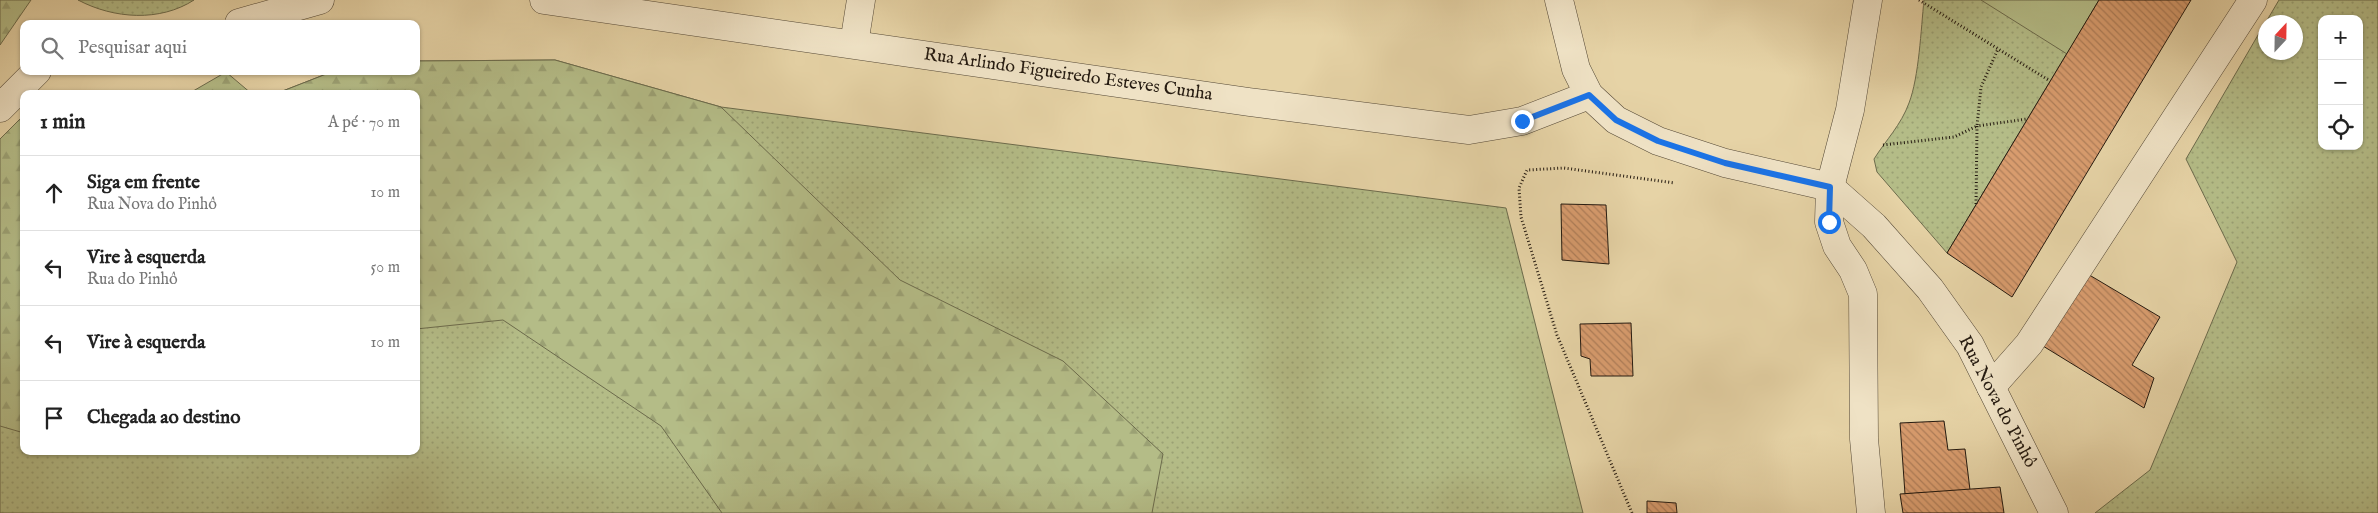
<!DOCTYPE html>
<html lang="pt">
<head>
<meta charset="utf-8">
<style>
  :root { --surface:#fff; --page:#f6f6f6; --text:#222; --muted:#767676; --line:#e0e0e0 }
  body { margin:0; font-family:"IM FELL English",serif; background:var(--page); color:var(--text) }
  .controls { position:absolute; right:15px; top:15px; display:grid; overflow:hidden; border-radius:10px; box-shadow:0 1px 4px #0004 }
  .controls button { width:45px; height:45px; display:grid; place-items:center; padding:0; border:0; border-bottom:1px solid var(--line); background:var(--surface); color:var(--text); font:25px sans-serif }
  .compass { position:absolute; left:2258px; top:15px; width:45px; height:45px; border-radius:50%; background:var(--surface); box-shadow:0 1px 4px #0004; rotate:22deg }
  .stop { position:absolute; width:15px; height:15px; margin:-11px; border:4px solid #1a73e8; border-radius:50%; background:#fff }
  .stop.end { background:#1a73e8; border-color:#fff; box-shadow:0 1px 5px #0008 }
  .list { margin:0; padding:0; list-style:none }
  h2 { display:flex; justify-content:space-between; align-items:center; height:65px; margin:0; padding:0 20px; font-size:21px }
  h2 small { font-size:16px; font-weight:400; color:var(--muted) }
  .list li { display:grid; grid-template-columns:32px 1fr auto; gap:15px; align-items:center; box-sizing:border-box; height:75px; padding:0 20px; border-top:1px solid var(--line) }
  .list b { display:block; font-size:19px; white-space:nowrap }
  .list p { margin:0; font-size:16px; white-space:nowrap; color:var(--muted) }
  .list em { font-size:16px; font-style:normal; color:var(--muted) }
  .icon { flex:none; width:28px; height:28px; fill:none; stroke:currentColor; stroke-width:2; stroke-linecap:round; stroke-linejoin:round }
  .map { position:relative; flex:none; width:2378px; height:513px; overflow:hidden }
  .search { position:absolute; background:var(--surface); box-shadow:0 1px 4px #0004; left:20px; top:20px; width:400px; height:55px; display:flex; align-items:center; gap:12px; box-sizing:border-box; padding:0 18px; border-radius:10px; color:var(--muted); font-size:19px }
  .panel { position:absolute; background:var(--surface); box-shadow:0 1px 4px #0004; left:20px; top:90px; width:400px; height:365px; border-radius:10px }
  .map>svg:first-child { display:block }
  .green { fill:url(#green-dots); stroke:#6c6b4c; fill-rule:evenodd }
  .forest { fill:url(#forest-firs); stroke:#6c6b4c }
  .pitch { fill:#b4bc87; stroke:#6c6b4c }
  .building { fill:url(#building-back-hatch); stroke:#241a10 }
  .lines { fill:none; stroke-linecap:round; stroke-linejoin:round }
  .minor-casing { stroke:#544836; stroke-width:29 }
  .path { stroke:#241a10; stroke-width:3; stroke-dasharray:1 2.5; stroke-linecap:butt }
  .minor { stroke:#efe2c5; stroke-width:28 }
  .route { stroke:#1a73e8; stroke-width:6 }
  .labels { text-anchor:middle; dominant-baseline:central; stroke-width:4.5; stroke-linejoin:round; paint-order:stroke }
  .street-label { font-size:18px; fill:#241a10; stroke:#efe2c5 }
</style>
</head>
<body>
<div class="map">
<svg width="2378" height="513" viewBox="0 0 2378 513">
  <defs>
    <pattern id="green-dots" width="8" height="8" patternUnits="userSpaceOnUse" patternTransform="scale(1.25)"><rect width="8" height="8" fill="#b4bc87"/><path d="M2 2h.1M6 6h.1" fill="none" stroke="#9ba174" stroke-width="1.8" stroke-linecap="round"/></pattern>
    <pattern id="forest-firs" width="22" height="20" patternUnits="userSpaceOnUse" patternTransform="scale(1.25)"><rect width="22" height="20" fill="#b4bc87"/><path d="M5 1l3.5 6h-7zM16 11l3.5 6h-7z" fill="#9ba174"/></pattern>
    <pattern id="building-back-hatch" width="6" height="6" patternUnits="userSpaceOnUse" patternTransform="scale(1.25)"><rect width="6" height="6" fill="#d89c6e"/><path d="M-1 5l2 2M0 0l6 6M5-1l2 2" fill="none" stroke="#af7e59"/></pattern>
  </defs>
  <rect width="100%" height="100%" fill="#e6d3a6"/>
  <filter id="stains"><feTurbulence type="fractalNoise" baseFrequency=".004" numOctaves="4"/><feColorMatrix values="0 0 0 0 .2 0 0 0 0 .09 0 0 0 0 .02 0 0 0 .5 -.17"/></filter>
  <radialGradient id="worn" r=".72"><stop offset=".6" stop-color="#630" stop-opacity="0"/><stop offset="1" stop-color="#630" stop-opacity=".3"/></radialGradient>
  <g class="green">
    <path d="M78 0H194C160 22 114 19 78 0Z"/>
    <path d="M1924 0H2099L1947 253 1877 172 1874 159C1886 140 1901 125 1909 103 1919 77 1921 29 1924 0Z"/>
    <path d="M2279 0H2378V513H2095L2150 470 2237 262 2186 159 2265 23 2266 52H2296V22H2266ZM2322 19H2359V146H2322Z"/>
    <polygon points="555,60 721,107 1506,208 1583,513 0,513 0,139 24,115 24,451 416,451 416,94 275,94 334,71 416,71 416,61"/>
  </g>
  <g class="forest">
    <polygon points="0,0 31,0 0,45"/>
    <polygon points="555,60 721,107 900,280 1063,361 1163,454 1152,513 722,513 661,426 503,320 416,329 416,94 275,94 334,71 416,71 416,61"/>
    <polygon points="226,72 252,94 188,94"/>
    <polygon points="24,115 24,433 0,426 0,139"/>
  </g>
  <polygon class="pitch" points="1981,0 2099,0 2067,54"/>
  <g class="building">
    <polygon points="2099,0 2191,0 2012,297 1947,253"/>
    <polygon points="1561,204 1606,205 1609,264 1562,260"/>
    <polygon points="2086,273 2160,317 2132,365 2154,378 2144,408 2043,346"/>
    <polygon points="1631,323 1633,376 1591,376 1590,359 1581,356 1580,324"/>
    <polygon points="1944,421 1948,450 1965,449 1970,490 1905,494 1900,423"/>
    <polygon points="2000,487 2004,513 1903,513 1900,494"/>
    <polygon points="1647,501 1676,503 1677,513 1647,513"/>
  </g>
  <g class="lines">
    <defs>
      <g id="minor">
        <polyline points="544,0 1249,102 1469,130 1522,121 1589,95"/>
        <polyline points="1559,0 1576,69 1589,95 1616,120 1658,141 1725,163 1830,187 1874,226 1930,289 1970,345 2054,513"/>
        <polyline points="1868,0 1850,110 1830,187 1829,222 1837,246 1853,270 1863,294 1864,439 1871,513"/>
        <polyline points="239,23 320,0"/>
        <polyline points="854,44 861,0"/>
        <polyline points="0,108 37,71"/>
        <polyline points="1991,387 2029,344 2253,0"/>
      </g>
    </defs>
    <use href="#minor" class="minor-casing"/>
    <g class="path">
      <polyline points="1919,0 2050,81"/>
      <polyline points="1883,145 1954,137 1977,126 1981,87 1998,49"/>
      <polyline points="1976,204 1977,126 2027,119"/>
      <polyline points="1632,513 1557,335 1521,217 1519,188 1527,170 1564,168 1675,183"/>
    </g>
    <use href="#minor" class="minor"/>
  </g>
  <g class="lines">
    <polyline class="route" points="1522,121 1589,95 1616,120 1658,141 1725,163 1830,187 1829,222"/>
  </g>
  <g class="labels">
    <g class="street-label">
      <text transform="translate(1068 75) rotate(8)">Rua Arlindo Figueiredo Esteves Cunha</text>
      <text transform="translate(1997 402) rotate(62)">Rua Nova do Pinhô</text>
    </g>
  </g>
  <rect width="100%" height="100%" filter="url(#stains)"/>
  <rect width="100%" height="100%" fill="url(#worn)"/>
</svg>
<div class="controls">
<button>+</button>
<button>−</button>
<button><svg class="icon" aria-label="locate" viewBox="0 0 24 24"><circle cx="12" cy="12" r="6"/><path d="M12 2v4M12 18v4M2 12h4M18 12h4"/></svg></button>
</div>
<svg class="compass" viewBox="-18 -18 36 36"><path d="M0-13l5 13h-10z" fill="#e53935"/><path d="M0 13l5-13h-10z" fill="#767676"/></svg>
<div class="stop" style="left:1829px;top:222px"></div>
<div class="stop end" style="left:1522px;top:121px"></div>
<div class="search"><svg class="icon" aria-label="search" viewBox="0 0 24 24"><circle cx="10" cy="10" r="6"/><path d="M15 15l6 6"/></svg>Pesquisar aqui</div>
<section class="panel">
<h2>1 min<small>A pé · 70 m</small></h2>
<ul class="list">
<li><svg class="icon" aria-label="ahead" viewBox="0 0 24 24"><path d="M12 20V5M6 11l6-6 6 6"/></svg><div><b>Siga em frente</b><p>Rua Nova do Pinhô</p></div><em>10 m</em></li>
<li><svg class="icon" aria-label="left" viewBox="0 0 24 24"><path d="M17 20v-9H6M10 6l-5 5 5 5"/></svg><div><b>Vire à esquerda</b><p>Rua do Pinhô</p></div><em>50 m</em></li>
<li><svg class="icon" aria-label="left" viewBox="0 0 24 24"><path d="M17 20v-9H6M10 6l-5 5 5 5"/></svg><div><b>Vire à esquerda</b></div><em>10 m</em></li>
<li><svg class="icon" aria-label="arrive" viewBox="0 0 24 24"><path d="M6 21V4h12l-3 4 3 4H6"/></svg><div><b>Chegada ao destino</b></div></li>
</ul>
</section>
</div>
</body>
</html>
